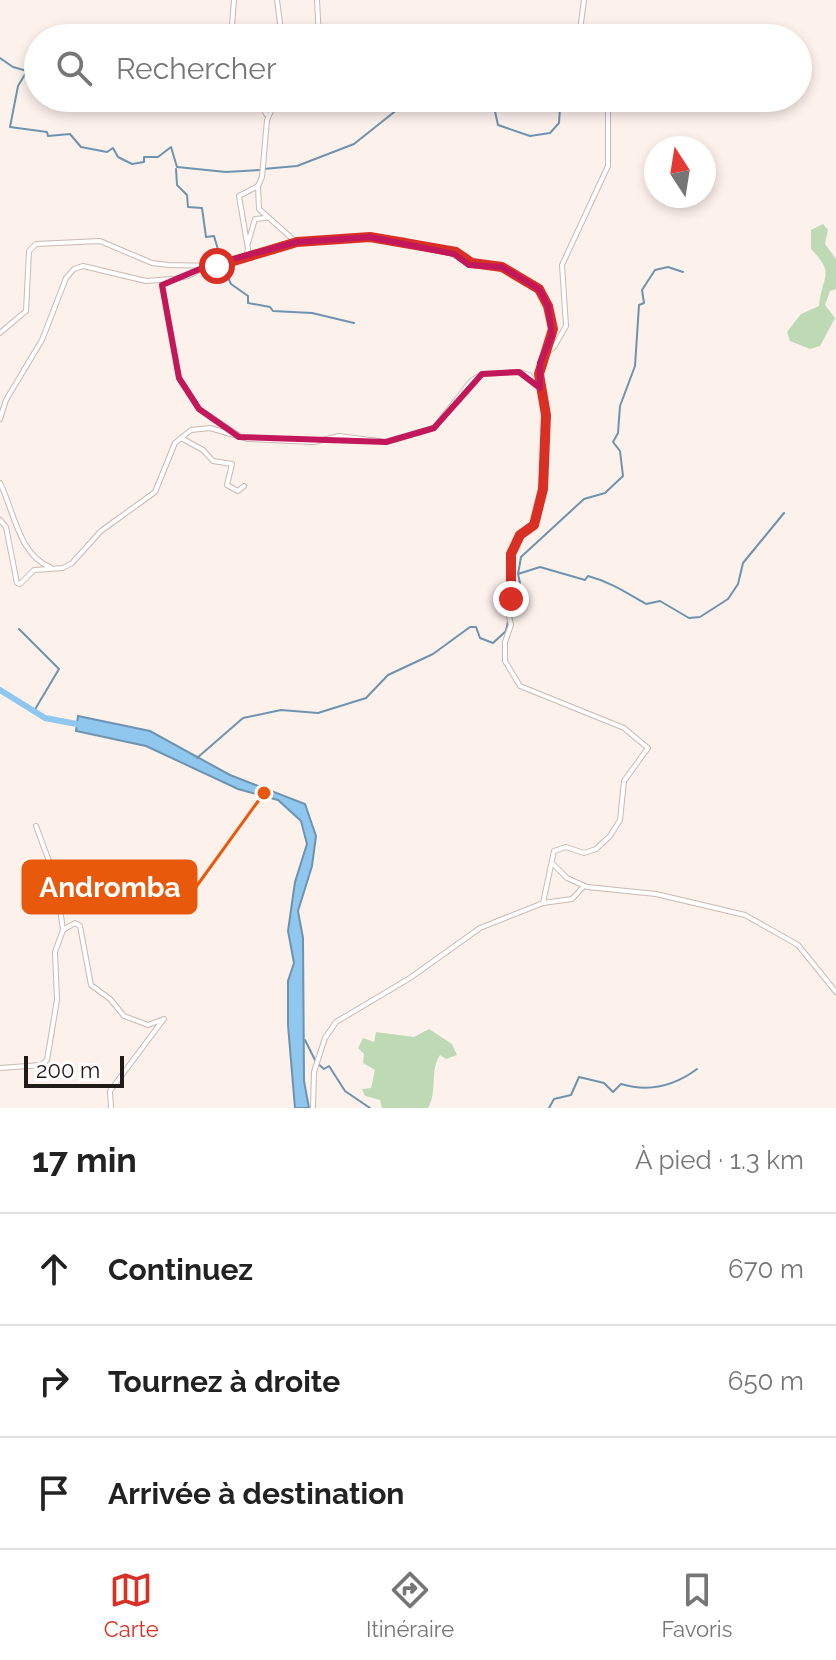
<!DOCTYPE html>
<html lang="fr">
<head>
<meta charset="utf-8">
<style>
  :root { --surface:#fff; --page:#f6f6f6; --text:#222; --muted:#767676; --line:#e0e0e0; --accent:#d93025 }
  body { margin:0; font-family:Raleway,sans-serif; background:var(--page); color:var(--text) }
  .compass { position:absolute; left:644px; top:136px; width:72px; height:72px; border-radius:50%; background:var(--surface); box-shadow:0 4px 12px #0003; rotate:348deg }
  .scale { position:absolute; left:24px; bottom:20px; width:100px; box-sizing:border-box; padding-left:8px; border:4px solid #211b18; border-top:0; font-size:22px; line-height:28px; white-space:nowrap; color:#211b18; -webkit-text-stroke:6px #fff; paint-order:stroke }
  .stop { position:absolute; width:24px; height:24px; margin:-18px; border:6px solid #d93025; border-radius:50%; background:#fff }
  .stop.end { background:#d93025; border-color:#fff; box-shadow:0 2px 8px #0008 }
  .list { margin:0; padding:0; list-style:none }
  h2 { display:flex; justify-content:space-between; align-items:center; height:104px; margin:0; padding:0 32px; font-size:34px }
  h2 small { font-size:26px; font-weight:400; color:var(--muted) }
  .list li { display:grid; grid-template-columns:52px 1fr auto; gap:24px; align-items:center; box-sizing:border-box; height:112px; padding:0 32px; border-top:2px solid var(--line) }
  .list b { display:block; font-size:30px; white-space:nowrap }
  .list em { font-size:26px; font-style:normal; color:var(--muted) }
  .icon { flex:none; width:44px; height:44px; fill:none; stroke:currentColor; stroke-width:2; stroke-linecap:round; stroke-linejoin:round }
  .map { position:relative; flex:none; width:836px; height:1108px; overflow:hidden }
  .search { position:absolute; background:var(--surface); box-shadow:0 4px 12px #0003; left:24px; right:24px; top:24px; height:88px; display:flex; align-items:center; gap:20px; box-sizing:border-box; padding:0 28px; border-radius:44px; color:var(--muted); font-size:30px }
  .sheet { height:440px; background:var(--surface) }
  nav { display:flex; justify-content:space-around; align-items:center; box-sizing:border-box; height:112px; border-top:2px solid var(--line); background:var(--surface); font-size:22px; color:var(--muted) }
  nav a { display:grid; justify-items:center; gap:4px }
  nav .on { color:var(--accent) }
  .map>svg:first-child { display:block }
  .green { fill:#bddab4 }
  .water { fill:#8fc7ee; stroke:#6e93ae; stroke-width:2 }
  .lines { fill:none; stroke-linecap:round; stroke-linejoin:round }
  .stream { stroke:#6e93ae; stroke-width:2 }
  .river { stroke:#8fc7ee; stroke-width:6 }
  .minor-casing { stroke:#cbb8b1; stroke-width:6 }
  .minor { stroke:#fff; stroke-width:4 }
  .route { stroke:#d93025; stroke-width:10 }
  .marked { fill:none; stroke:#c2185b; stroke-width:6; stroke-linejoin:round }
  .leader { fill:none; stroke:#e8590c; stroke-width:3 }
  .callout-dot { fill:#e8590c; stroke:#fff; stroke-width:3 }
  .callout { fill:#e8590c; stroke:#e8590c; stroke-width:3 }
  .callout-label { font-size:28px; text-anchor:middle; font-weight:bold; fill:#fff }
</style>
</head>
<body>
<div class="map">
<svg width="836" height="1108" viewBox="0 0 836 1108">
  <rect width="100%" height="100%" fill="#fdf1ec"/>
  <g class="green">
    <path d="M823 224 828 230 825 244 836 259V289L830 291 825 305 835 318 820 346 810 349 790 341 787 332 801 314 819 306C822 274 836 275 811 249V230Z"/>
    <path d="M429 1029 452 1044 457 1055 446 1059 440 1055C429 1072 438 1091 428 1108H382L380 1100 365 1096 362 1089 371 1088 375 1070 363 1063 364 1054 358 1048 363 1038 374 1042 376 1032 414 1037Z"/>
  </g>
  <polygon class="water" points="78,716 150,731 230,775 305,804 316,836 312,866 298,911 303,938 304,1081 309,1108 295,1108 288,1025 288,981 294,963 288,931 295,882 307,844 301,821 278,800 238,789 146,746 76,731"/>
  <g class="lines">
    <g class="stream">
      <polyline points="0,58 13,67 27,71 18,86 10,127 47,132 48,136 70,134 81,147 107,152 113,148 118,157 132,164 144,162 144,157 158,157 171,147 177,167 226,172 260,170"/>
      <polyline points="483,98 494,107 498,125 530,136 550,133 559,123 560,108 575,98"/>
      <polyline points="176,169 177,185 187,195 188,207 202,208 206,237 214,236 222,263"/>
      <polyline points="263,169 297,166 354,144 398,109 445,98"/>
      <polyline points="223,267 231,284 248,296 248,303 270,307 273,311 312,313 354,323"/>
      <polyline points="518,574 521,557 584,499 605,493 623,476 620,451 613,442 618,433 620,406 635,366 639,305 644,303 642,290 655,270 668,267 683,272"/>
      <path d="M511 617 520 583 518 574 540 567 585 580 588 576C611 582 627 593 646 604L660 601 689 618 700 617 728 599 738 584 743 563 784 513"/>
      <polyline points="19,629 59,669 34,711"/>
      <polyline points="197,758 243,718 281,710 318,713 366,698 388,675 433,654 470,627 476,627 480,638 493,643 506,631 508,621"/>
      <polyline points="305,1040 316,1062 324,1069 329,1066 345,1091 370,1108"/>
      <path d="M549 1108 554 1099 571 1095 579 1077 604 1083 613 1092 621 1084C648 1092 673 1087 697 1069"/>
    </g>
    <g class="river">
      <polyline points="398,109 408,98"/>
      <polyline points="0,690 45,718 82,725"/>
    </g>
    <defs>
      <g id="minor">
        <polyline points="317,0 319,38"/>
        <polyline points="231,38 234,0"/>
        <polyline points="276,38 280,23 277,0"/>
        <polyline points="579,38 584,0"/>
        <polyline points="259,98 266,114"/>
        <polyline points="266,111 270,98"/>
        <polyline points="258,186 259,209 296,242"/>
        <polyline points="248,243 255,219 265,218"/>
        <polyline points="246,257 297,242 370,237 402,240 454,254 468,264 502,267 539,289 548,306 553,329 539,374 546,415 543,489 534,525 520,535 511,554 513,583 508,612 511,625 505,642 505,661 520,686 624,728 648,748 624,781 620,820 610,836 596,849 584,853 566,847 554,851 543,903 480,928 410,978 336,1022 325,1038 314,1072 313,1108"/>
        <polyline points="205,267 188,276 165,281 162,285 179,378 199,409 238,435"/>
        <polyline points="0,333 26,311 29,251 36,244 100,241 152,263 168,265 217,266 246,257 248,249 239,196 258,186 262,177 267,120 277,98"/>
        <polyline points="542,357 554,347 566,326 562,265 608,166 608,98"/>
        <polyline points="0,419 6,400 42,340 66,278 74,269 83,266 146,281 172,279"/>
        <polyline points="181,438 203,450 213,461 232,464 227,485 238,491 244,486"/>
        <path d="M0 483C14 511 19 555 50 567"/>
        <polyline points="0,520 6,527 17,583 20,584 34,570 63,568 72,563 101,531 155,492 175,443 191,430 210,428 248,439 314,442 339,436 386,442 434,428 471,381 482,374 519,372 529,375 540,388"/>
        <polyline points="553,864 567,878 587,887 656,894 745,915 798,945 836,992"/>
        <polyline points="543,903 572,899 584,886"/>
        <polyline points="63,930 75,923 80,926 91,985 110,999 124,1016 148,1025 164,1019"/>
        <polyline points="0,1068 41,1065 47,1060 57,1000 55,952 63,930 56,880 36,826"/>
        <polyline points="111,1108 110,1091 163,1020"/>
      </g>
    </defs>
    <use href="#minor" class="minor-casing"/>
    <use href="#minor" class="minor"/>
  </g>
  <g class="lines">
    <polyline class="route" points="217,266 297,242 370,237 456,252 472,263 502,267 539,289 548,306 553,329 539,374 546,415 543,489 534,525 520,535 511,554 511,599"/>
  </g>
  <path class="marked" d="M370 237 454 254 469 265 502 267 539 289 548 306 552 335 540 363V388L519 372 482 374 434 428 386 442 239 437 199 409 179 378 162 285 207 266 297 242Z"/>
  <path class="leader" d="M264 793L196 887"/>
  <circle class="callout-dot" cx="264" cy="793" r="8"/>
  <rect class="callout" x="23" y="861" width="173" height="52" rx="8"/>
  <g class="callout-label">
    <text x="110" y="897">Andromba</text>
  </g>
</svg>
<svg class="compass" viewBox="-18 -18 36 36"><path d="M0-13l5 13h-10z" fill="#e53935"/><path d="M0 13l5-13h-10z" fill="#767676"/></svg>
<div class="scale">200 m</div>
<div class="stop" style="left:217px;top:266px"></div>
<div class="stop end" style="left:511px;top:599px"></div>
<div class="search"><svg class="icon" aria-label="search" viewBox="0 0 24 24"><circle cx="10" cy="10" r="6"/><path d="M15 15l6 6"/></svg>Rechercher</div>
</div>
<section class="sheet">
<h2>17 min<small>À pied · 1.3 km</small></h2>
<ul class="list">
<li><svg class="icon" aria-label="ahead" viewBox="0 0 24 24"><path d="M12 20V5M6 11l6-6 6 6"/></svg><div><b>Continuez</b></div><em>670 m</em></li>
<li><svg class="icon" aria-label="right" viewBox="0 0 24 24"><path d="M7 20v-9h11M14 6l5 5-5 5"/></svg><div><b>Tournez à droite</b></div><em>650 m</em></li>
<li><svg class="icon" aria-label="arrive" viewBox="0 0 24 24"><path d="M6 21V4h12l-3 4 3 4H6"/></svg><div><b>Arrivée à destination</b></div></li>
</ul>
</section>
<nav>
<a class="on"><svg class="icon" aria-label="map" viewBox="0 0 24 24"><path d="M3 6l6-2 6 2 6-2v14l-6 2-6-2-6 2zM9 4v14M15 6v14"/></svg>Carte</a>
<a><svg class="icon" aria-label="directions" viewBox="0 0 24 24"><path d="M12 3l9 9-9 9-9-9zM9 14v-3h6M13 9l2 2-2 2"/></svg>Itinéraire</a>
<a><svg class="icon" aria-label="saved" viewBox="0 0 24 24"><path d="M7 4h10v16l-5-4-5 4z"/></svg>Favoris</a>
</nav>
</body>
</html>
